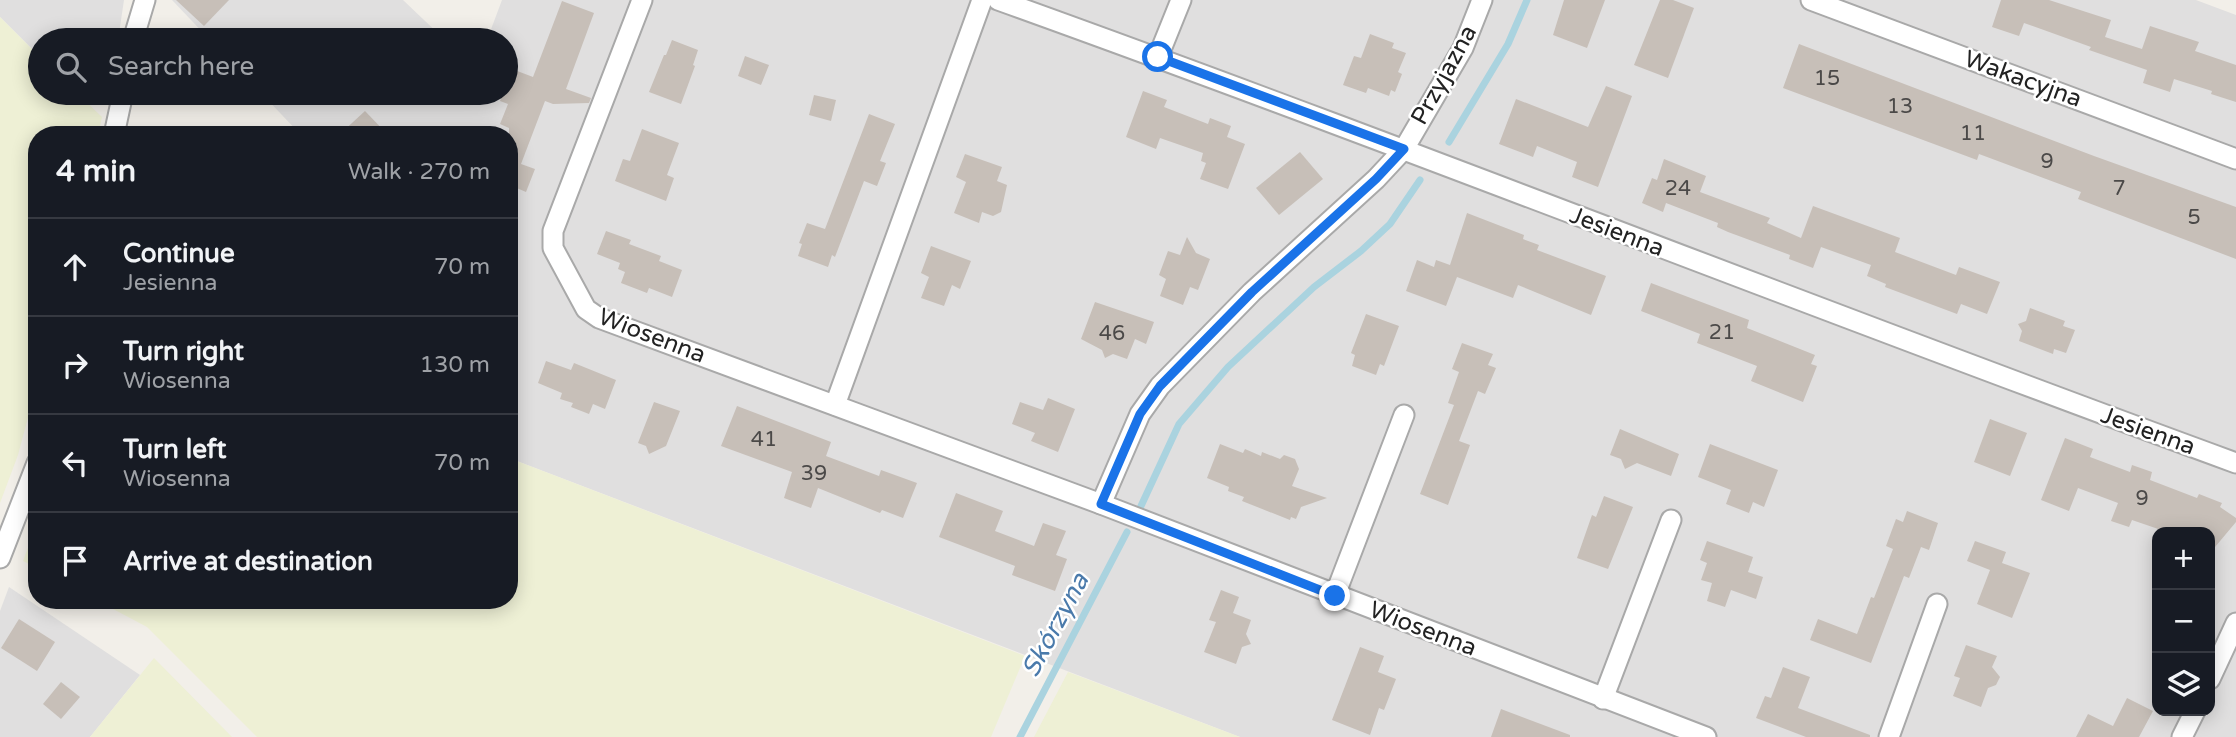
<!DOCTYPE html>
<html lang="en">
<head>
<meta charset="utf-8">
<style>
  :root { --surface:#171b24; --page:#242831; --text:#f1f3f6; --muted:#9ea1a6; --line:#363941 }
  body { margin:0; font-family:"Varela Round",sans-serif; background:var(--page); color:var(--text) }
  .controls { position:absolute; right:21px; bottom:21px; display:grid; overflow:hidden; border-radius:14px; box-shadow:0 4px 18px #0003 }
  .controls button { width:63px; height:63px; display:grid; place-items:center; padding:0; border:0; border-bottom:2px solid var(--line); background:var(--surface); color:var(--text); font:35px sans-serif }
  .stop { position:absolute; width:21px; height:21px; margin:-16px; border:5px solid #1a73e8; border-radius:50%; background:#fff }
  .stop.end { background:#1a73e8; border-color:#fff; box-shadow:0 2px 7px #0008 }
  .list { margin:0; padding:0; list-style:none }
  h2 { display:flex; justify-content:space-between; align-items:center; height:91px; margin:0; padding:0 28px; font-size:30px }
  h2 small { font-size:23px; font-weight:400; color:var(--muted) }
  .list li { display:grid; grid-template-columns:46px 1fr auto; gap:21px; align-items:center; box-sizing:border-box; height:98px; padding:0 28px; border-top:2px solid var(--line) }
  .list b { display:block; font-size:26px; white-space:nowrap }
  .list p { margin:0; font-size:23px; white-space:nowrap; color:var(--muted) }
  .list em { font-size:23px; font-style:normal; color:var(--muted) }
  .icon { flex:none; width:38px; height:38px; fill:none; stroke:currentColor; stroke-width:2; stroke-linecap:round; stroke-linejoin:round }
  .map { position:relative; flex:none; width:2236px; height:737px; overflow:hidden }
  .search { position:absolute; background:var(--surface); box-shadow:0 4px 18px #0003; left:28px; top:28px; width:490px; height:77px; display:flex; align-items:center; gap:18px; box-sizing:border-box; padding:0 24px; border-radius:38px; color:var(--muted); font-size:26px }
  .panel { position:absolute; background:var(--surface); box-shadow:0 4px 18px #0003; left:28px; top:126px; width:490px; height:483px; border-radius:28px }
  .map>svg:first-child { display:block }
  .residential { fill:#e0dfdf; fill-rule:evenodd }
  .farmland { fill:#eef0d5 }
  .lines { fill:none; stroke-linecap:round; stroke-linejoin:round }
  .stream { stroke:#aad3df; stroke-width:7 }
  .building { fill:#c7bfb8 }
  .street-casing { stroke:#a9a9a9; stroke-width:23 }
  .street { stroke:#fff; stroke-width:19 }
  .route { stroke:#1a73e8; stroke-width:9 }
  .labels { text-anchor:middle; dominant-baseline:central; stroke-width:5; stroke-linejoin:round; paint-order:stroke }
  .number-label { font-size:21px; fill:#4b4948 }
  .street-label { font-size:24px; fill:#222; stroke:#fff }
  .water-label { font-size:26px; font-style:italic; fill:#4a7aab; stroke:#fff }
</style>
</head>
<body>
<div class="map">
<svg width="2236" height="737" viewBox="0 0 2236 737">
  <rect width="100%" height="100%" fill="#f2efe9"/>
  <g class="residential">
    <polygon points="0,0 124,0 118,40 40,40 40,57 0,17"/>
    <polygon points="172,0 403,0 445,40 210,40"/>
    <path d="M502 0H2196L2236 15V737H1240L509 458V135H301L261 93H506V40H487ZM2157 532H2210V711H2157Z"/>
    <polygon points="9,587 140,675 90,737 0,737 0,611"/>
  </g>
  <g class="farmland">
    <polygon points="0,17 40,57 40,93 77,93 102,117 98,135 37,135 37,384 18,455 0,503"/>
    <polygon points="509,458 1025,656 991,737 257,737 147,627 96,600 509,600"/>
    <polygon points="37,524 37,568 23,561"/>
    <polygon points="154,658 232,737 90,737"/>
    <polygon points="1068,672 1240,737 1034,737"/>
  </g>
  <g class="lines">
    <g class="stream">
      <polyline points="1449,142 1508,44 1527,0"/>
      <polyline points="1141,506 1179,424 1228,367 1314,287 1361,251 1390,224 1420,180"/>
      <polyline points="1020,737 1127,532"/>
    </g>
  </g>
  <g class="building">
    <polygon points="176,0 229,0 204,26"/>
    <polygon points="1564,0 1605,0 1587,48 1553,35"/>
    <polygon points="1660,0 1673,0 1694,8 1668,78 1634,65"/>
    <polygon points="2001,0 2049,0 2111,20 2105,37 2142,49 2150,26 2199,42 2195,51 2236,65 2236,102 2211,94 2212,91 2174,79 2170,92 2143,83 2147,70 2089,50 2091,47 2024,23 2019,36 1992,27"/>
    <polygon points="562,1 594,13 566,89 591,98 589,103 553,104 545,101 521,164 535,169 526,192 512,186 509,189 509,128 500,124 508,104 500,101 503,93 506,93 512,69 533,77"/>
    <polygon points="1370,34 1394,43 1392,48 1406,53 1398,72 1402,74 1395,92 1391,90 1389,96 1368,88 1366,93 1343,85 1354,56 1361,58"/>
    <polygon points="672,40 698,50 693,65 695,66 681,104 649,92 664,55 666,55"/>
    <polygon points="1799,44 2094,156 2236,207 2236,259 2078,199 2081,192 1979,154 1977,160 1783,88"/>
    <polygon points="745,56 769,65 761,85 738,76"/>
    <polygon points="1606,86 1632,96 1598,187 1572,177 1577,162 1537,146 1533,157 1499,144 1516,99 1588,127"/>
    <polygon points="1143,91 1167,100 1164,107 1208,124 1210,118 1231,126 1227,137 1245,144 1228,189 1200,179 1206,163 1201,161 1203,153 1160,138 1156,149 1126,137"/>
    <polygon points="814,95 836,100 831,121 809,115"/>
    <polygon points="365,111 388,135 339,135"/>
    <polygon points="869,114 895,124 880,161 886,163 877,186 864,181 835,257 832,255 828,267 798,256 802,244 799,243 807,223 825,229"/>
    <polygon points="642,129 679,143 667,175 674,178 666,201 615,181 623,159 630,161"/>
    <polygon points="1300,152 1323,179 1279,215 1256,188"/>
    <polygon points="965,154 1002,167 997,181 1007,185 1001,212 993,216 982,212 979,223 954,213 966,182 956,177"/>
    <polygon points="1664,159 1706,176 1700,192 1770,218 1767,223 1801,238 1813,206 1900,238 1895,252 1956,275 1959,267 2000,282 1987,314 1961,304 1957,314 1885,287 1886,284 1867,276 1871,265 1821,247 1813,268 1789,259 1790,255 1728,232 1717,227 1718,223 1666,203 1663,212 1642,203 1652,178 1657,180"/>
    <polygon points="1467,213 1524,235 1523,239 1539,245 1537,250 1606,276 1591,315 1518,285 1513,298 1457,277 1446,306 1406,291 1417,260 1434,267 1436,260 1450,265"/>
    <polygon points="606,231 631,240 629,244 661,256 659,261 682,270 672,297 649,288 647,293 621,283 625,272 618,269 620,263 597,254"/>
    <polygon points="1187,237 1196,253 1210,259 1198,290 1190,287 1183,305 1160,296 1166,279 1159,275 1168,251 1180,255"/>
    <polygon points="931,246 971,261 960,289 952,285 944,306 921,298 929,277 921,273"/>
    <polygon points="1651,283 1749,320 1747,328 1815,355 1811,364 1817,366 1803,402 1751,381 1757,366 1697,343 1700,334 1641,311"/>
    <polygon points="1095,302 1154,322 1146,344 1135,339 1127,359 1113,354 1105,358 1102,350 1081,339"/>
    <polygon points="2030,308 2065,321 2063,326 2075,330 2066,353 2054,349 2053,354 2019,341 2022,331 2018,324 2026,321"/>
    <polygon points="1366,314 1399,326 1384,366 1380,364 1376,375 1352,366 1355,355 1351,353"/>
    <polygon points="1462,343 1493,354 1488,365 1496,368 1485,394 1478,391 1459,441 1470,445 1448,505 1420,494 1454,405 1448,403 1459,372 1452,369"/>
    <polygon points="546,361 571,370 574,363 616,380 605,409 593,404 589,414 571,407 573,403 560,399 562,393 538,383"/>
    <polygon points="1048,398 1075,409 1058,452 1031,441 1035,433 1012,424 1020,402 1043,410"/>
    <polygon points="654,402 680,411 666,446 649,454 646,446 638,443"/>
    <polygon points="737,406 831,442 826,456 879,476 881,470 917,483 903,518 882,510 880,513 818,488 811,508 784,498 792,472 721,446"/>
    <polygon points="1990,419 2027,433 2010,476 1974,462"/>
    <polygon points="1620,429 1679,454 1671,476 1637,463 1625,469 1621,459 1610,455"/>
    <polygon points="2065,438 2093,449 2090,457 2130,472 2132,465 2152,472 2150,480 2197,498 2199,494 2222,503 2220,507 2236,518 2236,522 2210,553 2210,532 2167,532 2132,520 2129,527 2111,521 2118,503 2078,488 2069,511 2041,500"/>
    <polygon points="1220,444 1243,453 1245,449 1261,456 1262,452 1280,459 1284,455 1295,459 1299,469 1292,486 1327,498 1301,507 1296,519 1291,517 1290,520 1242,501 1244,497 1228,491 1229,487 1207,478"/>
    <polygon points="1710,444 1778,470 1764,507 1753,502 1749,513 1726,504 1731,490 1698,477"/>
    <polygon points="956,493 1003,511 995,531 1034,546 1043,523 1066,531 1056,555 1067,559 1055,591 1012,575 1015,566 939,537"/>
    <polygon points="1604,496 1633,507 1608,569 1577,558 1592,515 1596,517"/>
    <polygon points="1907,511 1938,523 1929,550 1921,547 1909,578 1904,576 1871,663 1810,640 1818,619 1857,634 1871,597 1874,598 1893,549 1886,546 1896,519 1903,522"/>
    <polygon points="1707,541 1753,557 1748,572 1763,577 1756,599 1731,590 1725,607 1707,601 1712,583 1701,580 1707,563 1700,560"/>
    <polygon points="1975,541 2006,552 2002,563 2030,573 2012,618 1977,604 1990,570 1967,561"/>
    <polygon points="1221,590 1239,597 1233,613 1251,620 1246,634 1251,644 1242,647 1236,664 1204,652 1216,622 1209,620"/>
    <polygon points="19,619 55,642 37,671 1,648"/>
    <polygon points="1966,645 1997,656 1992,667 2000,677 1996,685 1988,688 1981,707 1953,696 1960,678 1954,676"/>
    <polygon points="1360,647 1384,656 1378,672 1396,679 1384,710 1379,708 1370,735 1332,720"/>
    <polygon points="1783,667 1810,677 1798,708 1870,735 1870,737 1806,737 1756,718 1765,696 1771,698"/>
    <polygon points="61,682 80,697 61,719 43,704"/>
    <polygon points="2127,698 2153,711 2139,737 2076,737 2088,714 2113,726"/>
    <polygon points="1501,709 1570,735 1570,737 1491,737"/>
  </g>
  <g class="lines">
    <defs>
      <g id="street">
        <polyline points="642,0 553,231 553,248 586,309 599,318 1101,504 1706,737"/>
        <path d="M998 0C1413 149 1822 312 2236 463"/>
        <polyline points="1811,0 2236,159"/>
        <polyline points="133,40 145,0"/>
        <polyline points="1158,57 1181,0"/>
        <polyline points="114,135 123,93"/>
        <polyline points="835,405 982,0"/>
        <polyline points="1101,504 1140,414 1160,386 1252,292 1376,179 1404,149 1463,48 1482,0"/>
        <polyline points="0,558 37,463"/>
        <polyline points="1335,595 1404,415"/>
        <polyline points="2210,679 2236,623"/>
        <polyline points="1603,699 1671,520"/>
        <polyline points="1889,737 1937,604"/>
        <polyline points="2182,737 2195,711"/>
      </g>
    </defs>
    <use href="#street" class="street-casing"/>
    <use href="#street" class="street"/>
  </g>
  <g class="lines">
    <polyline class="route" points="1158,57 1404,149 1376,179 1252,292 1160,386 1140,414 1101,504 1335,596"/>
  </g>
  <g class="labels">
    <g class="number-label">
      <text x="1827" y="78">15</text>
      <text x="1900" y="106">13</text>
      <text x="1973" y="133">11</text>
      <text x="2047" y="161">9</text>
      <text x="1678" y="188">24</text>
      <text x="2119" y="188">7</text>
      <text x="2194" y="217">5</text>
      <text x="1722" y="332">21</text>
      <text x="1112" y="333">46</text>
      <text x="764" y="439">41</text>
      <text x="814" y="473">39</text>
      <text x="2142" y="498">9</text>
    </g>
    <g class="street-label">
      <text transform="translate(1444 75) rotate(-61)">Przyjazna</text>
      <text transform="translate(2023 79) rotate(20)">Wakacyjna</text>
      <text transform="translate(1617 232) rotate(21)">Jesienna</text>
      <text transform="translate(652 336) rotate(21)">Wiosenna</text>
      <text transform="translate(2148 431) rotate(20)">Jesienna</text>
      <text transform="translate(1423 629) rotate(21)">Wiosenna</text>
    </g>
    <g class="water-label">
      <text transform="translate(1055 625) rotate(-62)">Skórzyna</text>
    </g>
  </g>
</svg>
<div class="controls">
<button>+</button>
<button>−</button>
<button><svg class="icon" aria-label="layers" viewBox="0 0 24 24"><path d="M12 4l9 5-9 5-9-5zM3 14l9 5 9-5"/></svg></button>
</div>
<div class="stop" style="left:1158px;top:57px"></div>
<div class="stop end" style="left:1335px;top:596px"></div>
<div class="search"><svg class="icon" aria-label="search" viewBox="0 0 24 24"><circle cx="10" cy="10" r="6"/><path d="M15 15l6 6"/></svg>Search here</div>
<section class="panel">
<h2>4 min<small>Walk · 270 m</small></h2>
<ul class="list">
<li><svg class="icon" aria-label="ahead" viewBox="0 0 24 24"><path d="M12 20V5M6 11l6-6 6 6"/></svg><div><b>Continue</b><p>Jesienna</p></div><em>70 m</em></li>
<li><svg class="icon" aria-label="right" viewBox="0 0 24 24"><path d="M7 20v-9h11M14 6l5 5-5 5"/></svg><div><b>Turn right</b><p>Wiosenna</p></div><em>130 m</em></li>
<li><svg class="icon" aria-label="left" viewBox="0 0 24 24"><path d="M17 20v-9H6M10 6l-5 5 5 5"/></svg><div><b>Turn left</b><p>Wiosenna</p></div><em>70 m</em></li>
<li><svg class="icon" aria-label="arrive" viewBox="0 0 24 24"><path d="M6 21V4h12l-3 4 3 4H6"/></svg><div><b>Arrive at destination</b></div></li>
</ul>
</section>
</div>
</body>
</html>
